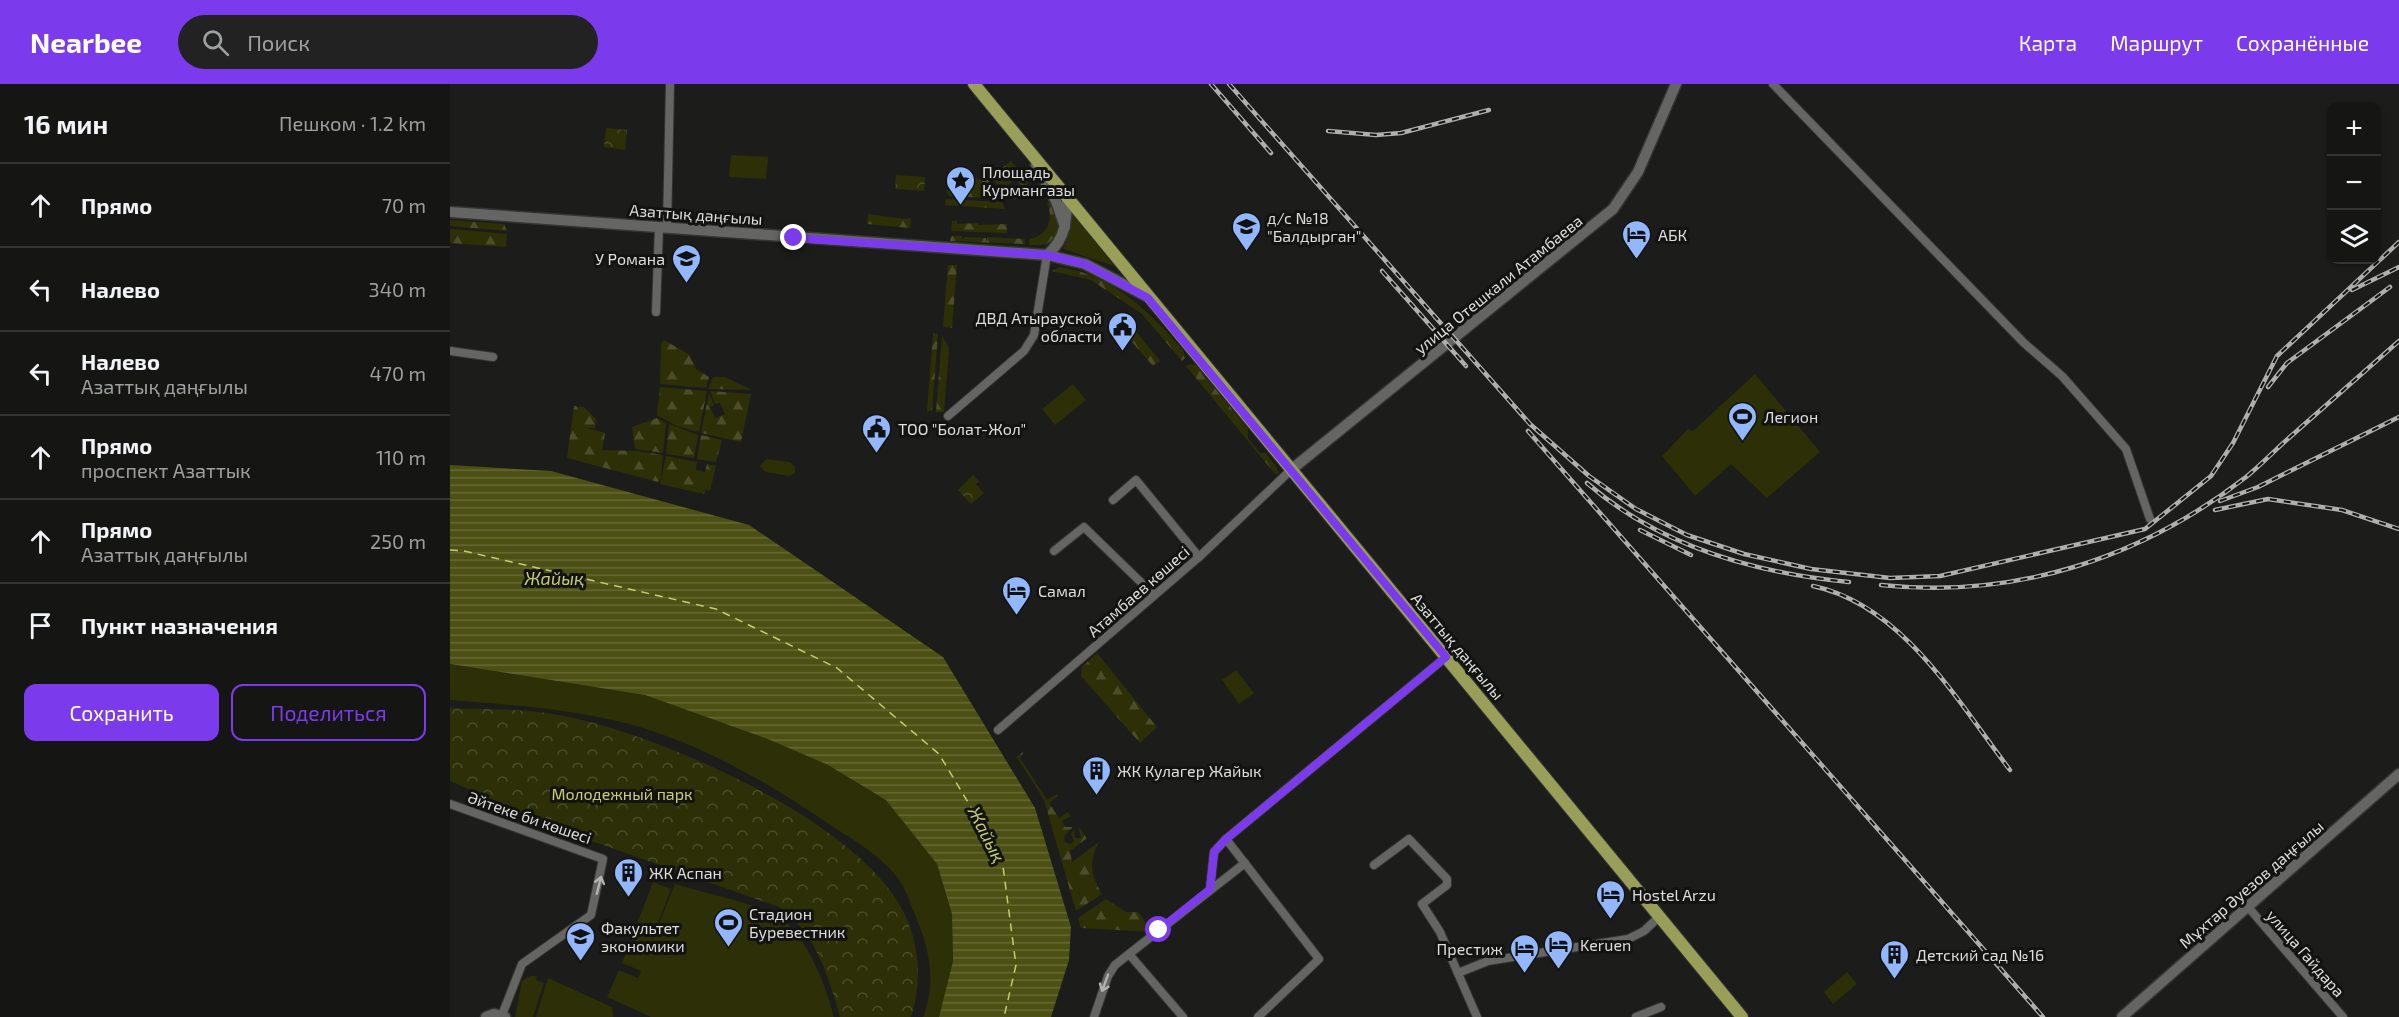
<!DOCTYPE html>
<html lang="ru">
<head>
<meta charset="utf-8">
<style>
  :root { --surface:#151514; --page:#222; --text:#f1f3f6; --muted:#9d9fa0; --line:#343434; --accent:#7c3aed }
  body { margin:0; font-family:"Exo 2",sans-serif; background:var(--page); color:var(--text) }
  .controls { position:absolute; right:18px; top:18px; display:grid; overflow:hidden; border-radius:12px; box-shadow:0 2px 4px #0004 }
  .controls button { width:54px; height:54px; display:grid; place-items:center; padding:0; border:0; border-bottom:2px solid var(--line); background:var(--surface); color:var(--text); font:30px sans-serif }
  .stop { position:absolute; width:18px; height:18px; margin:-14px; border:4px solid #7c3aed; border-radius:50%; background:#fff }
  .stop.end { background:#7c3aed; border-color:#fff; box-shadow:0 2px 6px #0008 }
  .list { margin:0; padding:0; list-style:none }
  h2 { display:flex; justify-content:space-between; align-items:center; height:78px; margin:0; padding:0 24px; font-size:26px }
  h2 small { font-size:20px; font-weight:400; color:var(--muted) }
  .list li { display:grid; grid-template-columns:39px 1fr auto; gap:18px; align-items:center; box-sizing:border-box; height:84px; padding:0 24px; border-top:2px solid var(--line) }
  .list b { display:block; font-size:22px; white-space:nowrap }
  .list p { margin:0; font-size:20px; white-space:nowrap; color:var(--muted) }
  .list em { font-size:20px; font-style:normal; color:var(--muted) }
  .actions { display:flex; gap:12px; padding:18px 24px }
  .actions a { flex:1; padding:14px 0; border:2px solid var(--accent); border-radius:12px; text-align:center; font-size:21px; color:var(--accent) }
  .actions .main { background:var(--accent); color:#fff }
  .icon { flex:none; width:33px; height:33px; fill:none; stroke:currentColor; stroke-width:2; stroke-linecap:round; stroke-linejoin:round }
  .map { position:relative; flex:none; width:1949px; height:933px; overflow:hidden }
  header { display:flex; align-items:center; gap:36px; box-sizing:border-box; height:84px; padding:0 30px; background:var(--accent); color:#fff }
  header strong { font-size:28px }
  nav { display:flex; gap:33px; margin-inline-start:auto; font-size:21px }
  .search { width:420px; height:54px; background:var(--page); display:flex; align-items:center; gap:15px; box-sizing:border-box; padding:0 21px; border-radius:33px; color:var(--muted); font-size:22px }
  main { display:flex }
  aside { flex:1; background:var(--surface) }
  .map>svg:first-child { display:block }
  .green { fill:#2d2f06 }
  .forest { fill:url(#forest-firs) }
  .park { fill:url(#park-crowns) }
  .water { fill:url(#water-rules) }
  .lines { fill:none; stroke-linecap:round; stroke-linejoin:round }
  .ferry { stroke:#c5cc74; stroke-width:1.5; stroke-dasharray:8 6; stroke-linecap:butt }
  .street-casing { stroke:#353634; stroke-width:10 }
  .secondary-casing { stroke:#353634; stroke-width:13 }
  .primary-casing { stroke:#353634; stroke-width:14 }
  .street { stroke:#656663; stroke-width:8 }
  .secondary { stroke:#656663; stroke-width:10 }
  .primary { stroke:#999e58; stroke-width:12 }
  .rail-casing { stroke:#afafad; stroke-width:4.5 }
  .rail { stroke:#131311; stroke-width:2; stroke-dasharray:7; stroke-linecap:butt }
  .oneway { stroke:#b3b3b1 }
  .route { stroke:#7c3aed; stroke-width:8 }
  .labels { text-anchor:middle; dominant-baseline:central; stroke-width:6; stroke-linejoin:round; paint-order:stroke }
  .poi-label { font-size:16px; fill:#dddddb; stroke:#131311; text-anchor:start }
  .street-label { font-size:16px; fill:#dddddb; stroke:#131311 }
  .park-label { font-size:16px; fill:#c8cf77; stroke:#131311 }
  .water-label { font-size:18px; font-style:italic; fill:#c5cc74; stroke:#131311 }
</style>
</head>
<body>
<header>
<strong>Nearbee</strong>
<div class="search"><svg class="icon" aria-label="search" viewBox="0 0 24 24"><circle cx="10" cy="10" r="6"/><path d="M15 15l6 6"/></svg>Поиск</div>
<nav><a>Карта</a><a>Маршрут</a><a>Сохранённые</a></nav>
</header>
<main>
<aside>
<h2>16 мин<small>Пешком · 1.2 km</small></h2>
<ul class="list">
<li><svg class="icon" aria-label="ahead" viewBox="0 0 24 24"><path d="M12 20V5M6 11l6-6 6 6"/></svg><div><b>Прямо</b></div><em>70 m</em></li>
<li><svg class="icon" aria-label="left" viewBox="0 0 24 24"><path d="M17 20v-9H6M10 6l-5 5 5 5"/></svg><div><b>Налево</b></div><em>340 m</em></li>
<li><svg class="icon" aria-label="left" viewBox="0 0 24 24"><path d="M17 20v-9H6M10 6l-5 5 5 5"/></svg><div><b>Налево</b><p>Азаттық даңғылы</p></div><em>470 m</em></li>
<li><svg class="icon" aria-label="ahead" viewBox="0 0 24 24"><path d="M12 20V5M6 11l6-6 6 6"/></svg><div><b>Прямо</b><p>проспект Азаттык</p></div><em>110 m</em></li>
<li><svg class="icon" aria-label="ahead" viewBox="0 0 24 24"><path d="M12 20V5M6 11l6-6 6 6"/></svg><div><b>Прямо</b><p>Азаттық даңғылы</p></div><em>250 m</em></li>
<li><svg class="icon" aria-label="arrive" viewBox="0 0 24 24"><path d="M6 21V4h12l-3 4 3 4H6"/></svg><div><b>Пункт назначения</b></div></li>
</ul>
<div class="actions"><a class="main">Сохранить</a><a>Поделиться</a></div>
</aside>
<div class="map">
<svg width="1949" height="933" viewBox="0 0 1949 933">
  <defs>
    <pattern id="forest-firs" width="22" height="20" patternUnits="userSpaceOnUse" patternTransform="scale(1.5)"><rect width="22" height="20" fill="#2d2f06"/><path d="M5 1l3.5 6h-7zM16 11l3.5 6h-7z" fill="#4b4d2a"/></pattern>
    <pattern id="park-crowns" width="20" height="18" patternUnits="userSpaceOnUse" patternTransform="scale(1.5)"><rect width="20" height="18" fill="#2d2f06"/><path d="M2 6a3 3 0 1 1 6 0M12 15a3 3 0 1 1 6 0" fill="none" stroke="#4b4d2a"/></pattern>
    <pattern id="water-rules" width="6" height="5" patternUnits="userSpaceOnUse" patternTransform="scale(1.5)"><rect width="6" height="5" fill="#4d5013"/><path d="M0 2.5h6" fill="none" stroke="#666935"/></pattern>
  </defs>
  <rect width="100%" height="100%" fill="#1c1c1a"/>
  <g class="green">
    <polygon points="281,71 318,73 316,95 279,93"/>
    <polygon points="622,129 664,182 613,165 621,145"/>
    <polygon points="1305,290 1370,368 1317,414 1281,380 1245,412 1212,372 1238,345 1243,347"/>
    <polygon points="623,300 636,316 605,341 592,325"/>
    <polygon points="316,375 340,378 345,383 345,389 340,392 315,388 310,382"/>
    <path d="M0 580 195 611 320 656 378 681 437 716 487 780 502 830 503 877 489 933H473C488 894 478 860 462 824 459 816 456 806 451 799 436 775 408 759 385 744 320 700 252 659 175 639 115 624 62 621 0 616Z"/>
    <polygon points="786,586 804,609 789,620 772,596"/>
    <path d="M203 798 221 805 192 882 225 800C257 810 292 816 322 829 354 843 376 901 384 933H201L157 913 169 886 188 894 191 887 172 879Z"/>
    <polygon points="1397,888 1407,900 1383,920 1374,908"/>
    <polygon points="80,892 87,892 86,896 94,899 83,933 65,933 72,897"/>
    <polygon points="98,894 162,923 163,933 86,933"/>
  </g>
  <g class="forest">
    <polygon points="561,77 578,98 577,111 564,116 553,103 558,103 563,109 568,109 571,105 569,97 564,96 558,101 547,100 536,92 536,84 551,85"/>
    <polygon points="508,94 538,96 556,113 553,115 499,112 497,107"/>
    <polygon points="496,115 552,118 555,125 495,121"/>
    <path d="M602 116C607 132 614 151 595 161H579V155C598 152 604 135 597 119Z"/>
    <polygon points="418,130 455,135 461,134 460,144 417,140"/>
    <polygon points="0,136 54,140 57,147 0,142"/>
    <polygon points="502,137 507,137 507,140 528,139 528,141 557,140 557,149 501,147"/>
    <polygon points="0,145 57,150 56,163 0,159"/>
    <polygon points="500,152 512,152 512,156 514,153 536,154 537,158 537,153 575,155 575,160 500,157"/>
    <polygon points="498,181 507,181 502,244 493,243"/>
    <path d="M609 183C662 190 700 228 733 266L735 274 732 277 692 230 641 196 602 187Z"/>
    <polygon points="684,245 710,277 703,282 674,249"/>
    <polygon points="483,249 488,250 482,327 477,327"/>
    <polygon points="492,251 499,264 494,328 486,328"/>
    <polygon points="214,256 240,271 246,285 259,293 256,304 210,300 211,260"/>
    <polygon points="740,280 746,281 798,345 798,354 810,369 816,369 829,388 826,391 736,282"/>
    <polygon points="263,293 275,293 302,306 258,305"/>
    <polygon points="210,303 257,307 249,348 227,342 207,331"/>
    <polygon points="260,307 301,310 291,358 251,349 259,309 264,321 260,323 265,334 275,330 270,319 265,320"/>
    <polygon points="124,322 134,323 146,335 145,344 137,344 155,349 152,366 188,367 213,371 211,394 208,398 117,374"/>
    <polygon points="207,334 216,339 213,369 185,365 182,343"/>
    <polygon points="219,340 248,351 244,374 216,370"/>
    <polygon points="251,351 272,356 266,378 247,375"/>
    <polygon points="216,372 247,378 246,386 255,388 257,380 266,382 260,407 255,406 254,410 210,400"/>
    <polygon points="647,569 707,643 690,659 631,592 632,583"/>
    <path d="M575 666 570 674 597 716 607 710 608 712 599 719 609 734 618 728 621 732 612 737 615 743H623L614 752 615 758 620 760 624 757 621 750 624 745 625 754H631L628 742 637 754 620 767 622 778 649 758C638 777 641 792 652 810L626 827 594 716 567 673Z"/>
    <polygon points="656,815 676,828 688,828 703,848 631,844 628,834"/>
  </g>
  <g class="park">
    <polygon points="156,44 177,46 175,66 154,63"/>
    <polygon points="446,91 475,93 474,107 445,105"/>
    <polygon points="523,391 529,397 526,400 534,409 521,420 508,406"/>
    <path d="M0 624C35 626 74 624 109 631 207 649 391 730 446 815 469 850 474 894 461 933H390C379 893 365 847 329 823L105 744 0 697Z"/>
  </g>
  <polygon class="water" points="0,381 101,387 299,441 493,573 585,724 621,843 619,876 601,933 489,933 503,877 502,830 487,780 436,716 378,681 320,656 195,611 0,580"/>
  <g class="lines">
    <polyline class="ferry" points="0,466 14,467 266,525 387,584 489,670 552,775 566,881 554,933"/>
    <defs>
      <g id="street">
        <polyline points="1323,0 1574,259 1612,292 1676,365 1700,435"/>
        <polyline points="217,144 220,0"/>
        <polyline points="206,228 209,143"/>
        <polyline points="0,267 43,273"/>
        <polyline points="498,332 574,267 584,251 597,171"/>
        <polyline points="663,416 686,396 749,473"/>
        <polyline points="604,467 634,443 704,511"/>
        <polyline points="548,646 749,473 842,385"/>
        <polyline points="0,720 153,775 141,831 72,880 52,931"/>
        <polyline points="776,755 869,875 808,933"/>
        <polyline points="924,781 959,755 997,795 997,801 972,820 990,848 1027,933"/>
        <polyline points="760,805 764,768 776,755 996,573"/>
        <polyline points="1798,823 1893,933"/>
        <polyline points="679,870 733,933"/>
        <polyline points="1008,889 1038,877 1178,855 1194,847 1210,832"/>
        <polyline points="644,933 658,892 665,881 795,779"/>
        <polyline points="1186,933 1211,923"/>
      </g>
      <g id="secondary">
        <polyline points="586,81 606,117 615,143"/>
        <polyline points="0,128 597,171 635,180 698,213"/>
        <path d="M597 171C616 155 617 135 617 112"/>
        <polyline points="842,385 1163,125 1188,88 1226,0"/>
        <polyline points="36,933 44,930 55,933"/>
        <polyline points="1672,933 1949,690"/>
      </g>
      <polyline id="primary" points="524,0 1292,933"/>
    </defs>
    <use href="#street" class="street-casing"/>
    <use href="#secondary" class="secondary-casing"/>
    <use href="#primary" class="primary-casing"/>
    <use href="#street" class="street"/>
    <use href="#secondary" class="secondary"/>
    <use href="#primary" class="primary"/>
    <defs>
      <g id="rail">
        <polyline points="761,0 821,69"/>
        <polyline points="779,0 1080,340 1139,392 1186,425 1237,451 1294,470 1361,485 1440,494 1490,492 1695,445 1761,392 1783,359 1827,272 1949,158"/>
        <polyline points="878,47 926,51 951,49 1039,26"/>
        <polyline points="932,187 1016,282"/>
        <polyline points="1902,206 1949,183"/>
        <polyline points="1818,303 1837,279 1940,203"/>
        <polyline points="1078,347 1593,933"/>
        <path d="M1137 399C1209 462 1305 489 1399 498"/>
        <polyline points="1770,417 1808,403 1949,333"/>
        <polyline points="1765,426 1818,415 1892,426 1949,445"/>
        <polyline points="1190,446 1241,471"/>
        <path d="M1431 501C1565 515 1690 475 1796 393 1812 380 1825 366 1840 353 1876 321 1913 289 1949 257"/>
        <path d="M1363 502C1453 521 1508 618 1560 686"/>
      </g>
    </defs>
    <use href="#rail" class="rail-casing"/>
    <use href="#rail" class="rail"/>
  </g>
  <defs><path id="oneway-shaft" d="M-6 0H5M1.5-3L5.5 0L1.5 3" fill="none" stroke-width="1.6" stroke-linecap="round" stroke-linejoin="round" transform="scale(1.5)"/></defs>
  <g class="oneway">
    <use href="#oneway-shaft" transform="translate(149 801) rotate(-76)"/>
    <use href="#oneway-shaft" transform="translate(655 899) rotate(110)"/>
  </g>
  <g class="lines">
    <polyline class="route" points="344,154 597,171 635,180 698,214 996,573 776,755 764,768 760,805 709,846"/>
  </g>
  <defs>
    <symbol id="sight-pin" viewBox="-11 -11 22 30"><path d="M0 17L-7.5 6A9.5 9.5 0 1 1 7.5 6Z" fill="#92b7fd" stroke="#131311"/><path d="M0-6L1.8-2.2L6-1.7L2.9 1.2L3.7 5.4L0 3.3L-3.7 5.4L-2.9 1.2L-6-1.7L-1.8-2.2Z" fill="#111"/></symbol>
    <symbol id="school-pin" viewBox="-11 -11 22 30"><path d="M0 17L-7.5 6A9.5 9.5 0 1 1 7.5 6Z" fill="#92b7fd" stroke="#131311"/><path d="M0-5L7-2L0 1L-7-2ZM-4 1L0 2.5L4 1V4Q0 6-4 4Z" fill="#111"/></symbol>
    <symbol id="hotel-pin" viewBox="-11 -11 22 30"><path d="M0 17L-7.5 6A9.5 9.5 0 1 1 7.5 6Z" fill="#92b7fd" stroke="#131311"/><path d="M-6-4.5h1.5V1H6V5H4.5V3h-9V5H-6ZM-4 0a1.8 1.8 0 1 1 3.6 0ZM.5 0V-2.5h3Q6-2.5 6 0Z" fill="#111"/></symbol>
    <symbol id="civic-pin" viewBox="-11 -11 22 30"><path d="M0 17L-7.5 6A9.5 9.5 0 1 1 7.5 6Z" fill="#92b7fd" stroke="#131311"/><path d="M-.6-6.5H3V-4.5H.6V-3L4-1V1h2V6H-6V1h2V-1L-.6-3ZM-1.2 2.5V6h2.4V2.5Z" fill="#111"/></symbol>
    <symbol id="stadium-pin" viewBox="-11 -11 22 30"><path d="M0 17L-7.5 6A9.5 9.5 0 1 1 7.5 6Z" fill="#92b7fd" stroke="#131311"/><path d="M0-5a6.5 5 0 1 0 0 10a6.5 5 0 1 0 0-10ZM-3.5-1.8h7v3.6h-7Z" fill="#111"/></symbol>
    <symbol id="building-pin" viewBox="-11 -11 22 30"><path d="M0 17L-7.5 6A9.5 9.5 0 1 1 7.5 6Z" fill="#92b7fd" stroke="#131311"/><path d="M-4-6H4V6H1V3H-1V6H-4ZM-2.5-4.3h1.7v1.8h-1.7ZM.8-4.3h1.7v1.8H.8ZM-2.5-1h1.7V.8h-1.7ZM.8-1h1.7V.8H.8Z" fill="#111"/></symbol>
    <symbol id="university-pin" viewBox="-11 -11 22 30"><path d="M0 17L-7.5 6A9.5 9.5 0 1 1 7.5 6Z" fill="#92b7fd" stroke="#131311"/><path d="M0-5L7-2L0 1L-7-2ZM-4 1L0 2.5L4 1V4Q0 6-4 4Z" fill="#111"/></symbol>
  </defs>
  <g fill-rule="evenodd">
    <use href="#sight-pin" x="494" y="80" width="33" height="45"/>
    <use href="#school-pin" x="780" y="126" width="33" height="45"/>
    <use href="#hotel-pin" x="1170" y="134" width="33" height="45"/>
    <use href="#school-pin" x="220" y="158" width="33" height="45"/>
    <use href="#civic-pin" x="656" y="226" width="33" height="45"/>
    <use href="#stadium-pin" x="1276" y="316" width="33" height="45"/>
    <use href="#civic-pin" x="410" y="328" width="33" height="45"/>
    <use href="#hotel-pin" x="550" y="490" width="33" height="45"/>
    <use href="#building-pin" x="630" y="670" width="33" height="45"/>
    <use href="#building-pin" x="162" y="772" width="33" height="45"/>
    <use href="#hotel-pin" x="1144" y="794" width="33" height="45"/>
    <use href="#stadium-pin" x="262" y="822" width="33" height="45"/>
    <use href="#university-pin" x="114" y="836" width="33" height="45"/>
    <use href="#hotel-pin" x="1092" y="844" width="33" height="45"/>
    <use href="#hotel-pin" x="1058" y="848" width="33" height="45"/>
    <use href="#building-pin" x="1428" y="854" width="33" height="45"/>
  </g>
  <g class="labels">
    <g class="poi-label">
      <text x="532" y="87">Площадь<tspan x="532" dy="18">Курмангазы</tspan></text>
      <text x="817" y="133">д/с №18<tspan x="817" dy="18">"Балдырган"</tspan></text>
      <text x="1208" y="150">АБК</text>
      <text x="215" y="174" text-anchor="end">У Романа</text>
      <text x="652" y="233" text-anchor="end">ДВД Атырауской<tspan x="652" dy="18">области</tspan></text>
      <text x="1314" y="332">Легион</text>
      <text x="448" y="344">ТОО "Болат-Жол"</text>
      <text x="588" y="506">Самал</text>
      <text x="667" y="686">ЖК Кулагер Жайык</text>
      <text x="199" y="788">ЖК Аспан</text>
      <text x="1182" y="810">Hostel Arzu</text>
      <text x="299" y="829">Стадион<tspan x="299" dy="18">Буревестник</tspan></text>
      <text x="151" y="843">Факультет<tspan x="151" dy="18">экономики</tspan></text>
      <text x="1130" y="860">Keruen</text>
      <text x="1053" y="864" text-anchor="end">Престиж</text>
      <text x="1466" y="870">Детский сад №16</text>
    </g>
    <g class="street-label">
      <text transform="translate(246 130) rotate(4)">Азаттық даңғылы</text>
      <text transform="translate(1048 200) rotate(-39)">улица Отешкали Атамбаева</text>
      <text transform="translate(688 507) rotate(-41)">Атамбаев көшесі</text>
      <text transform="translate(1008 562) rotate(50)">Азаттық даңғылы</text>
      <text transform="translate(80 733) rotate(19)">Әйтеке би көшесі</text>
      <text transform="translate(1801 800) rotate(-41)">Мұхтар Әуезов даңғылы</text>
      <text transform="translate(1856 869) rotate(49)">улица Гайдара</text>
    </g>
    <g class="park-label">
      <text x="172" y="709">Молодежный парк</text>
    </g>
    <g class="water-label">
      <text x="104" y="494">Жайық</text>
      <text transform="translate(537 750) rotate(63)">Жайық</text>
    </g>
  </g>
</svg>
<div class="controls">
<button>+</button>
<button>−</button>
<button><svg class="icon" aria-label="layers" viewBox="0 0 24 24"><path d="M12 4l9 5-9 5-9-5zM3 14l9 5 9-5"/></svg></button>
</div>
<div class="stop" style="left:709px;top:846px"></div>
<div class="stop end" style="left:344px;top:154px"></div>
</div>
</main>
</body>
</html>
